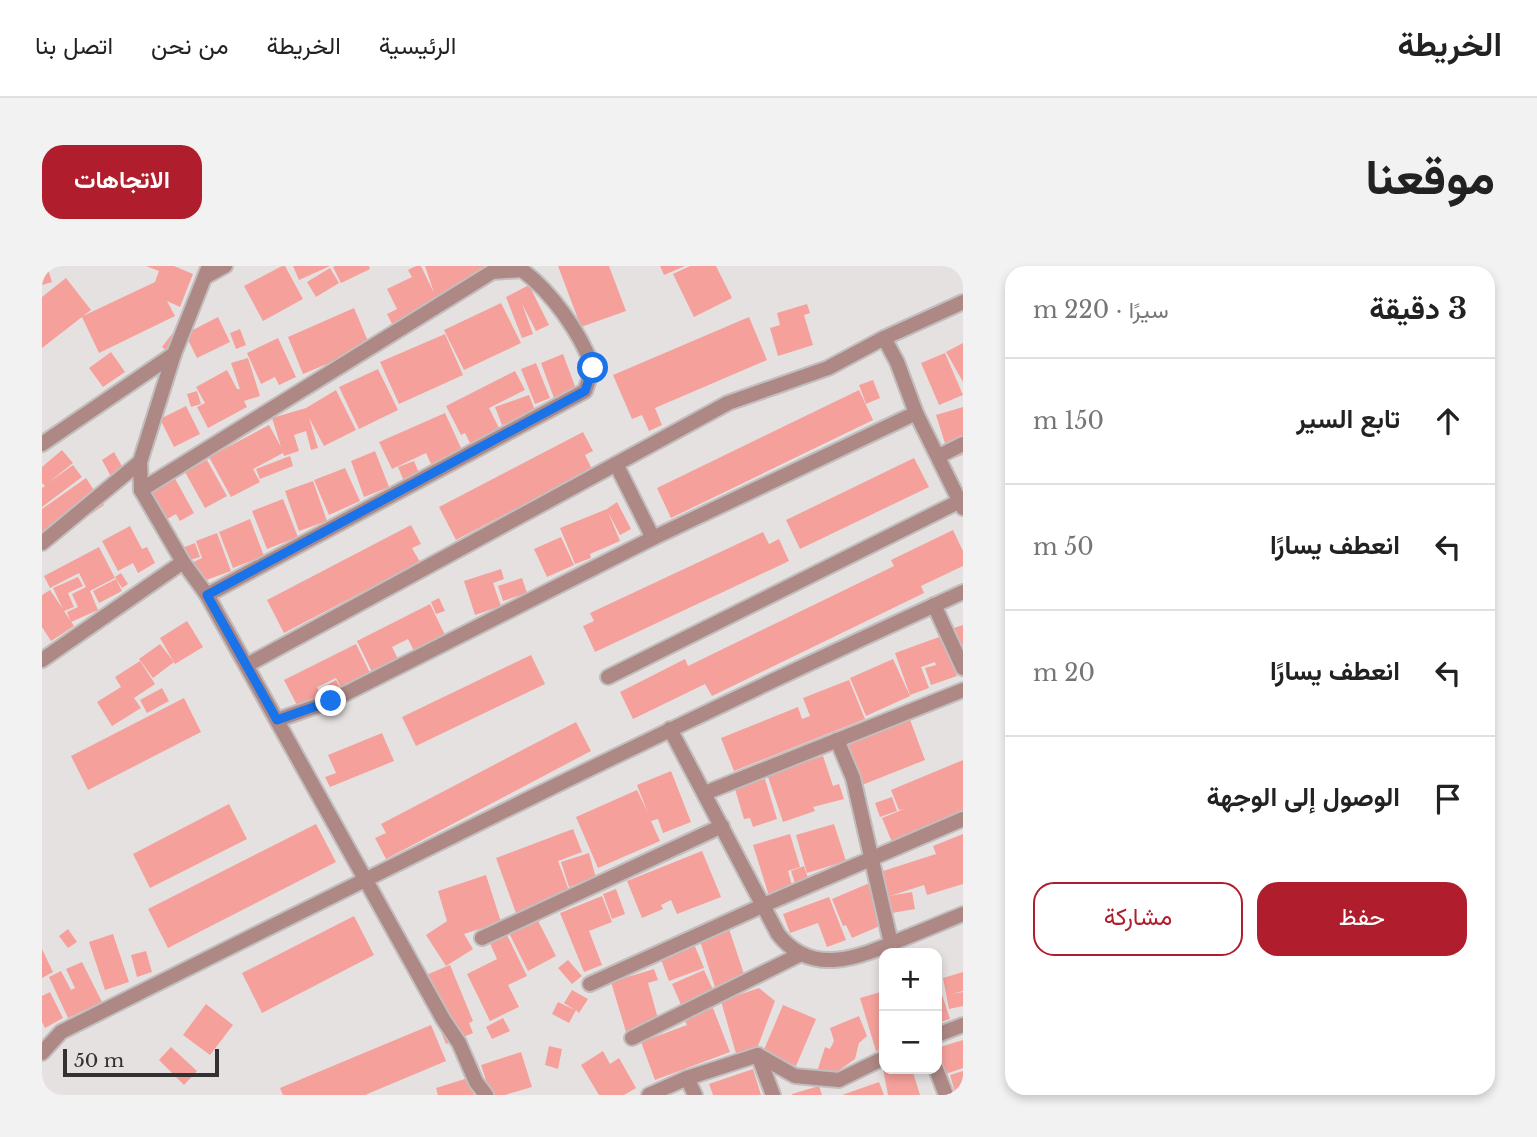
<!DOCTYPE html>
<html lang="ar">
<head>
<meta charset="utf-8">
<style>
  :root { --surface:#fff; --page:#f2f2f2; --text:#222; --muted:#767676; --line:#e0e0e0; --accent:#b01d2c }
  body { margin:0; font-family:"Libre Baskerville",Vazirmatn,serif; background:var(--page); color:var(--text); direction:rtl }
  .controls { position:absolute; right:21px; bottom:21px; display:grid; overflow:hidden; border-radius:14px; box-shadow:0 4px 10px #0003 }
  .controls button { width:63px; height:63px; display:grid; place-items:center; padding:0; border:0; border-bottom:2px solid var(--line); background:var(--surface); color:var(--text); font:35px sans-serif }
  .scale { position:absolute; left:21px; bottom:18px; width:156px; box-sizing:border-box; padding-left:7px; border:4px solid #333131; border-top:0; font-size:19px; line-height:24px; white-space:nowrap; color:#333131; -webkit-text-stroke:5px #e6e1e1; paint-order:stroke }
  .stop { position:absolute; width:21px; height:21px; margin:-16px; border:5px solid #1a73e8; border-radius:50%; background:#fff }
  .stop.end { background:#1a73e8; border-color:#fff; box-shadow:0 2px 7px #0008 }
  .list { margin:0; padding:0; list-style:none }
  h2 { display:flex; justify-content:space-between; align-items:center; height:91px; margin:0; padding:0 28px; font-size:30px }
  h2 small { font-size:23px; font-weight:400; color:var(--muted) }
  .list li { display:grid; grid-template-columns:46px 1fr auto; gap:21px; align-items:center; box-sizing:border-box; height:126px; padding:0 28px; border-top:2px solid var(--line) }
  .list b { display:block; font-size:26px; white-space:nowrap }
  .list em { font-size:23px; font-style:normal; color:var(--muted) }
  .actions { display:flex; gap:14px; padding:21px 28px }
  .actions a { flex:1; padding:16px 0; border:2px solid var(--accent); border-radius:21px; text-align:center; font-size:24px; color:var(--accent) }
  .actions .main { background:var(--accent); color:#fff }
  .icon { flex:none; width:38px; height:38px; fill:none; stroke:currentColor; stroke-width:2; stroke-linecap:round; stroke-linejoin:round }
  .map { position:relative; flex:none; width:921px; height:829px; overflow:hidden; direction:ltr; border-radius:21px }
  header { display:flex; align-items:center; gap:42px; box-sizing:border-box; height:98px; padding:0 35px; background:var(--surface); border-bottom:2px solid var(--line) }
  header strong { font-size:33px }
  nav { display:flex; gap:38px; margin-inline-start:auto; font-size:24px }
  .intro { display:flex; align-items:center; justify-content:space-between; box-sizing:border-box; height:168px; padding:0 42px }
  h1 { margin:0; font-size:49px }
  .button { padding:18px 32px; border-radius:21px; background:var(--accent); color:#fff; font-size:24px; font-weight:700 }
  main { display:flex; gap:42px; padding:0 42px }
  aside { flex:1; background:var(--surface); border-radius:21px; box-shadow:0 4px 10px #0003 }
  .map>svg:first-child { display:block }
  .building { fill:#f5a09b }
  .lines { fill:none; stroke-linecap:round; stroke-linejoin:round }
  .minor-casing { stroke:#c2bebe; stroke-width:18 }
  .tertiary-casing { stroke:#c2bebe; stroke-width:18 }
  .minor { stroke:#ad8885; stroke-width:14 }
  .tertiary { stroke:#ad8885; stroke-width:14 }
  .route { stroke:#1a73e8; stroke-width:9 }
</style>
</head>
<body>
<header>
<strong>الخريطة</strong>
<nav><a>الرئيسية</a><a>الخريطة</a><a>من نحن</a><a>اتصل بنا</a></nav>
</header>
<div class="intro"><h1>موقعنا</h1><a class="button">الاتجاهات</a></div>
<main>
<aside>
<h2>3 دقيقة<small>سيرًا · 220 m</small></h2>
<ul class="list">
<li><svg class="icon" aria-label="ahead" viewBox="0 0 24 24"><path d="M12 20V5M6 11l6-6 6 6"/></svg><div><b>تابع السير</b></div><em>150 m</em></li>
<li><svg class="icon" aria-label="left" viewBox="0 0 24 24"><path d="M17 20v-9H6M10 6l-5 5 5 5"/></svg><div><b>انعطف يسارًا</b></div><em>50 m</em></li>
<li><svg class="icon" aria-label="left" viewBox="0 0 24 24"><path d="M17 20v-9H6M10 6l-5 5 5 5"/></svg><div><b>انعطف يسارًا</b></div><em>20 m</em></li>
<li><svg class="icon" aria-label="arrive" viewBox="0 0 24 24"><path d="M6 21V4h12l-3 4 3 4H6"/></svg><div><b>الوصول إلى الوجهة</b></div></li>
</ul>
<div class="actions"><a class="main">حفظ</a><a>مشاركة</a></div>
</aside>
<div class="map">
<svg width="921" height="829" viewBox="0 0 921 829">
  <rect width="100%" height="100%" fill="#e6e1e1"/>
  <g class="building">
    <polygon points="0,0 5,0 10,16 0,19"/>
    <polygon points="104,0 132,0 151,8 138,41 125,35 133,50 57,87 40,51 0,82 0,31 24,12 49,44 41,50 113,16 117,5"/>
    <polygon points="240,0 243,0 261,33 221,55 202,20"/>
    <polygon points="251,0 288,0 257,14"/>
    <polygon points="293,0 327,0 328,3 299,17 291,1"/>
    <polygon points="374,0 379,0 392,27 383,0 487,0 394,31 397,38 351,60 345,48 355,43 345,23 370,11 366,4"/>
    <polygon points="516,0 567,0 584,45 539,61"/>
    <polygon points="618,0 643,0 622,9"/>
    <polygon points="648,0 674,0 690,32 652,51 631,8"/>
    <polygon points="288,2 297,17 274,31 265,16"/>
    <polygon points="487,19 507,59 494,65 480,38 491,68 480,72 464,31"/>
    <polygon points="459,37 479,77 422,104 402,64"/>
    <polygon points="765,38 768,47 762,49 771,79 736,90 728,62 738,59 735,47"/>
    <polygon points="312,42 328,80 261,108 246,71"/>
    <polygon points="176,51 188,76 155,92 143,68"/>
    <polygon points="707,51 725,94 613,142 620,159 607,165 600,149 590,153 571,109"/>
    <polygon points="198,63 204,79 194,83 188,67"/>
    <polygon points="130,68 135,72 125,85 120,81"/>
    <polygon points="403,68 421,109 357,138 338,96"/>
    <polygon points="236,72 254,111 237,119 233,111 219,118 205,87"/>
    <polygon points="921,77 921,116 904,86"/>
    <polygon points="69,86 83,106 61,121 47,102"/>
    <polygon points="903,87 921,129 897,139 879,97"/>
    <polygon points="521,88 534,123 512,132 499,97"/>
    <polygon points="206,92 218,130 202,135 205,141 166,162 155,141 163,137 154,121 185,104 195,123 198,123 189,97"/>
    <polygon points="494,97 508,132 493,138 479,103"/>
    <polygon points="336,103 356,144 317,163 297,121"/>
    <polygon points="473,105 483,124 447,142 458,164 429,179 423,167 419,169 404,140"/>
    <polygon points="831,114 838,132 824,138 817,119"/>
    <polygon points="294,124 314,164 282,180 267,152 276,182 269,184 264,165 252,169 257,185 242,190 241,187 211,203 218,216 189,231 167,191 227,159 239,181 230,152 264,142"/>
    <polygon points="817,124 831,154 629,252 615,222"/>
    <polygon points="155,125 159,138 149,141 145,128"/>
    <polygon points="487,129 494,147 460,159 453,141"/>
    <polygon points="144,140 158,168 132,181 118,153"/>
    <polygon points="921,141 921,189 908,193 894,149"/>
    <polygon points="403,147 420,184 389,198 384,187 350,203 337,176"/>
    <polygon points="541,166 551,185 543,189 550,203 414,274 397,241"/>
    <polygon points="20,184 31,197 6,217 31,199 40,211 0,241 0,222 3,220 0,217 0,201"/>
    <polygon points="333,185 347,221 322,231 309,195"/>
    <polygon points="72,186 86,211 73,218 60,194"/>
    <polygon points="248,190 251,200 218,213 214,203"/>
    <polygon points="872,192 887,221 758,283 744,254"/>
    <polygon points="165,194 185,230 163,242 143,206"/>
    <polygon points="372,195 377,207 361,213 356,201"/>
    <polygon points="303,202 318,235 287,249 272,214"/>
    <polygon points="131,209 152,247 138,255 134,248 113,260 95,230"/>
    <polygon points="44,212 62,239 3,280 0,275 0,243"/>
    <polygon points="271,215 285,255 257,265 243,225"/>
    <polygon points="241,233 256,271 225,283 210,245"/>
    <polygon points="575,236 589,263 578,269 566,246 578,275 548,288 549,292 533,298 518,262 565,243"/>
    <polygon points="208,253 222,290 191,302 177,266"/>
    <polygon points="369,259 379,278 370,282 378,296 242,367 225,334"/>
    <polygon points="88,260 100,283 105,281 113,297 96,307 91,297 76,305 60,275"/>
    <polygon points="911,264 921,285 921,300 879,320 882,327 670,430 663,418 591,453 578,426 643,393 646,400 852,300 849,294"/>
    <polygon points="721,266 727,278 737,273 747,295 553,386 541,360 552,355 548,347"/>
    <polygon points="175,267 189,305 156,317 149,297 160,292 154,275"/>
    <polygon points="519,271 532,299 505,311 492,283"/>
    <polygon points="153,277 158,291 144,295 140,282"/>
    <polygon points="57,281 73,312 48,325 56,344 29,356 25,346 36,341 30,328 44,321 37,307 8,322 2,310"/>
    <polygon points="459,303 462,313 451,317 459,340 433,349 422,315"/>
    <polygon points="79,307 86,318 80,322 73,311"/>
    <polygon points="36,311 41,320 26,327 32,341 22,345 32,360 9,375 0,361 0,329 8,324 21,343 11,322"/>
    <polygon points="480,312 485,327 461,335 456,320"/>
    <polygon points="74,313 80,325 57,337 51,325"/>
    <polygon points="397,332 403,345 394,348 389,336"/>
    <polygon points="388,338 403,369 372,385 366,373 350,381 356,393 330,406 315,375"/>
    <polygon points="145,355 161,381 133,398 118,372"/>
    <polygon points="921,359 921,386 912,362"/>
    <polygon points="900,370 915,410 889,419 883,402 894,399 893,396 879,401 887,422 868,429 853,387"/>
    <polygon points="118,378 132,396 111,412 97,393"/>
    <polygon points="314,378 329,409 300,423 294,412 275,421 280,433 258,445 242,414"/>
    <polygon points="489,389 503,418 374,480 360,451"/>
    <polygon points="851,393 868,430 824,450 808,412"/>
    <polygon points="98,395 113,418 92,432 99,442 70,460 55,436 79,421 73,411"/>
    <polygon points="294,414 300,425 286,433 280,422"/>
    <polygon points="807,414 823,453 692,505 679,472 756,441 760,453 768,450 761,432"/>
    <polygon points="120,422 127,435 105,447 98,434"/>
    <polygon points="142,432 159,466 46,524 29,490"/>
    <polygon points="867,451 883,494 820,519 812,500 799,478"/>
    <polygon points="534,456 549,485 344,593 333,572 344,567 339,558"/>
    <polygon points="340,467 352,495 288,521 283,511 294,507 286,489"/>
    <polygon points="781,490 791,520 797,518 802,533 771,541 773,545 741,556 725,508"/>
    <polygon points="921,494 921,546 850,576 840,552 862,543 857,544 849,524"/>
    <polygon points="629,505 649,556 621,567 616,553 609,555 618,575 556,602 534,551 595,524 606,547 595,519"/>
    <polygon points="723,513 735,553 711,561 708,552 702,553 693,523"/>
    <polygon points="850,531 855,545 838,551 833,537"/>
    <polygon points="187,538 205,573 108,622 91,588"/>
    <polygon points="274,558 294,596 126,682 106,643"/>
    <polygon points="792,558 804,595 765,607 754,569"/>
    <polygon points="531,563 540,586 516,595 528,627 474,647 454,592"/>
    <polygon points="748,568 758,601 746,605 751,623 727,630 711,579"/>
    <polygon points="921,568 921,618 885,629 882,619 845,631 838,606 894,588 891,580"/>
    <polygon points="660,585 679,631 635,648 629,634 619,639 621,643 600,652 585,615"/>
    <polygon points="547,587 554,612 527,621 519,596"/>
    <polygon points="762,600 767,615 754,620 749,605"/>
    <polygon points="444,609 459,656 422,668 431,683 404,700 384,669 405,655 396,625"/>
    <polygon points="830,616 847,656 810,672 804,659 801,660 790,633"/>
    <polygon points="574,623 583,648 570,653 561,628"/>
    <polygon points="870,626 873,643 850,647 847,630"/>
    <polygon points="560,630 570,656 547,665 560,699 542,706 518,647"/>
    <polygon points="787,631 804,674 785,681 776,657 748,667 741,648"/>
    <polygon points="312,650 332,689 220,747 200,707"/>
    <polygon points="494,651 514,690 486,705 466,665"/>
    <polygon points="26,663 35,676 26,682 17,670"/>
    <polygon points="687,663 703,711 673,721 657,672"/>
    <polygon points="464,667 485,710 466,719 477,741 448,755 425,708 455,693 447,675"/>
    <polygon points="71,668 87,716 63,724 47,676"/>
    <polygon points="652,678 662,702 627,715 618,691"/>
    <polygon points="0,683 11,706 0,712"/>
    <polygon points="104,685 110,706 95,711 89,689"/>
    <polygon points="526,694 540,710 530,718 516,702"/>
    <polygon points="40,696 60,736 26,752 7,711 19,705 29,724 33,722 24,703"/>
    <polygon points="408,699 431,755 427,757 431,767 404,778 386,734 384,709"/>
    <polygon points="612,703 616,714 606,717 617,756 584,766 569,716"/>
    <polygon points="662,704 672,726 640,741 630,718"/>
    <polygon points="921,706 921,725 910,728 921,726 921,740 907,743 901,712"/>
    <polygon points="895,713 908,753 895,757"/>
    <polygon points="717,722 733,735 714,785 695,791 679,735"/>
    <polygon points="530,724 546,733 537,747 534,744 527,757 510,748 516,736 533,744 522,737"/>
    <polygon points="842,725 842,783 834,785 818,732"/>
    <polygon points="8,726 21,752 3,762 0,756 0,730"/>
    <polygon points="164,738 191,759 168,789 141,769"/>
    <polygon points="741,739 774,753 754,800 721,786"/>
    <polygon points="671,742 688,786 613,814 599,776 645,759 642,753"/>
    <polygon points="817,750 825,770 817,777 813,793 796,805 797,810 775,806 783,781 788,783 792,775 788,762"/>
    <polygon points="461,752 468,765 450,773 444,761"/>
    <polygon points="389,759 404,795 323,829 241,829 238,822"/>
    <polygon points="921,774 921,802 901,809 895,782"/>
    <polygon points="507,780 520,783 516,803 503,799"/>
    <polygon points="129,781 155,805 142,819 117,794"/>
    <polygon points="561,785 568,798 577,792 594,822 582,829 557,829 539,799"/>
    <polygon points="479,786 490,821 463,829 449,829 439,799"/>
    <polygon points="711,803 719,829 671,829 667,818"/>
    <polygon points="841,803 870,803 878,829 846,829"/>
    <polygon points="921,805 921,824 913,826 908,809"/>
    <polygon points="426,812 432,829 396,829 394,822"/>
    <polygon points="837,816 842,829 800,829"/>
    <polygon points="777,820 780,829 750,829 750,828"/>
  </g>
  <g class="lines">
    <defs>
      <g id="minor">
        <polyline points="167,0 132,88 98,196 99,224 141,296 165,329 401,753 417,777 434,816 444,829"/>
        <polyline points="165,10 183,0"/>
        <polyline points="842,72 921,36"/>
        <polyline points="0,178 132,88"/>
        <polyline points="897,190 921,178"/>
        <polyline points="574,198 611,272"/>
        <path d="M99 224 450 6 480 4C510 26 539 68 551 102L543 125 165 329"/>
        <polyline points="0,277 98,196"/>
        <polyline points="892,339 921,402"/>
        <polyline points="0,394 141,296"/>
        <polyline points="205,399 686,137 786,102 842,72 855,96 874,147 921,242"/>
        <polyline points="566,411 918,235"/>
        <polyline points="235,454 289,435 611,272 874,147"/>
        <path d="M628 463 736 668C770 712 818 691 860 673 881 665 901 656 921 648"/>
        <polyline points="795,474 811,512 851,686"/>
        <polyline points="663,527 921,424"/>
        <polyline points="440,672 680,560"/>
        <polyline points="548,718 722,639 921,553"/>
        <polyline points="895,769 921,759"/>
        <polyline points="590,772 759,688"/>
        <polyline points="716,789 731,829"/>
        <polyline points="894,803 904,829"/>
        <polyline points="645,812 653,829"/>
        <polyline points="607,829 645,812 716,789 753,810 797,814 842,792"/>
      </g>
      <path id="tertiary" d="M0 787 19 766C318 616 617 465 921 326"/>
    </defs>
    <use href="#minor" class="minor-casing"/>
    <use href="#tertiary" class="tertiary-casing"/>
    <use href="#minor" class="minor"/>
    <use href="#tertiary" class="tertiary"/>
  </g>
  <g class="lines">
    <polyline class="route" points="289,435 235,454 165,329 543,125 551,102"/>
  </g>
</svg>
<div class="controls">
<button>+</button>
<button>−</button>
</div>
<div class="scale">50 m</div>
<div class="stop" style="left:551px;top:102px"></div>
<div class="stop end" style="left:289px;top:435px"></div>
</div>
</main>
</body>
</html>
